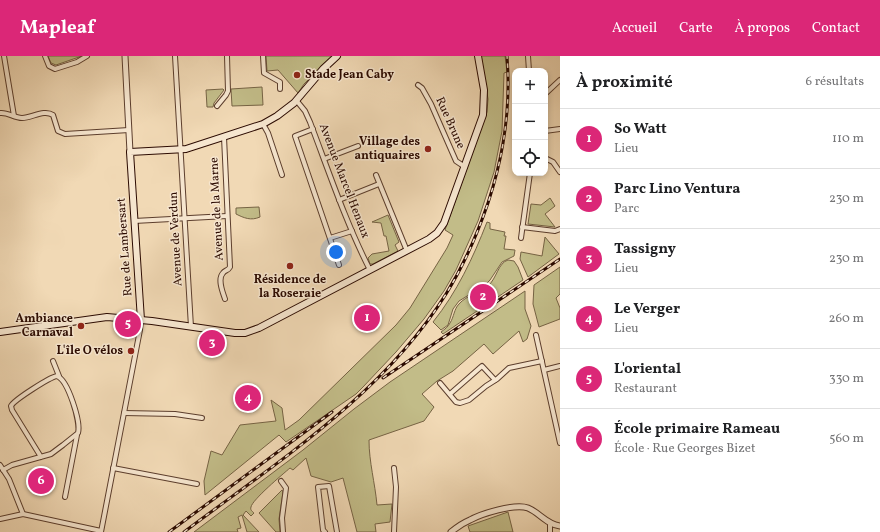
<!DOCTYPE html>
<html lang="fr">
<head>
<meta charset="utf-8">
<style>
  :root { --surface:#fff; --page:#f2f2f2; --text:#202124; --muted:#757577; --line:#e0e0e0; --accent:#db2777 }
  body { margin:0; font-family:Vollkorn,serif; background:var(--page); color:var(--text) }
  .controls { position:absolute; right:12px; top:12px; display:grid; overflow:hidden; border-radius:8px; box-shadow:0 2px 6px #0003 }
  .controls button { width:36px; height:36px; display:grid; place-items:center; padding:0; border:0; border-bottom:1px solid var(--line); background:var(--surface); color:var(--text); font:20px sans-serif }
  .you { position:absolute; left:336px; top:196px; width:14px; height:14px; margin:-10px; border:3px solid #fff; border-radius:50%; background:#1a73e8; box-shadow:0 0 0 6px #1a73e833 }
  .badge { display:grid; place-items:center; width:26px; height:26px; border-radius:50%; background:var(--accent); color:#fff; font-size:13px; font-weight:700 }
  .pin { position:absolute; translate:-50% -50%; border:2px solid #fff; box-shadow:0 1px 4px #0006 }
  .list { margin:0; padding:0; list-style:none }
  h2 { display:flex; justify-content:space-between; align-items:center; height:52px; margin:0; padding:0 16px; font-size:17px }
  h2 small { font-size:13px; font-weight:400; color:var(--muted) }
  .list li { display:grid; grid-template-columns:26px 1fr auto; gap:12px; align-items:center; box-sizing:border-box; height:60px; padding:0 16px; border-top:1px solid var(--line) }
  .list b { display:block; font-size:15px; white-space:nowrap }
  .list p { margin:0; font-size:13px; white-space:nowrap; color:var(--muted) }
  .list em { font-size:13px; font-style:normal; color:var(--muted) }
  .icon { flex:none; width:22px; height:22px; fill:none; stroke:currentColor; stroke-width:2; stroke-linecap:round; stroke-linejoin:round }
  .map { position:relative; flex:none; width:560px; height:476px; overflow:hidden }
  header { display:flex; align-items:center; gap:24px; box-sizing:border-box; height:56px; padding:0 20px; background:var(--accent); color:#fff }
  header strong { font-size:19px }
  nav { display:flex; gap:22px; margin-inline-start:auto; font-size:14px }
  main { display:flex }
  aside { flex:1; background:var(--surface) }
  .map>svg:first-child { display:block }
  .green { fill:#c2bc88; stroke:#766344 }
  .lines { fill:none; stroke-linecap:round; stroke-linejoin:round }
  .minor-casing { stroke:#5c3e2d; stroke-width:6 }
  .tertiary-casing { stroke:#5c3e2d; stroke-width:7 }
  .secondary-casing { stroke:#2b0a00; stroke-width:8 }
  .minor { stroke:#f6e6cf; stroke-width:4 }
  .tertiary { stroke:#f6e6cf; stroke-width:5 }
  .secondary { stroke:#f6e6cf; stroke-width:6 }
  .rail-casing { stroke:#2b0a00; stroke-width:3 }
  .rail { stroke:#f6e6cf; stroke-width:1.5; stroke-dasharray:4.5; stroke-linecap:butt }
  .poi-dot { fill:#8f2418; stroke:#f6e6cf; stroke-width:1.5 }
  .labels { text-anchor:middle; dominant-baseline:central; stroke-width:3; stroke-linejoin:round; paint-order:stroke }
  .poi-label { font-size:12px; font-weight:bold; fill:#2b0a00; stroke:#f6e6cf; text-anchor:end }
  .street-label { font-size:12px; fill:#2b0a00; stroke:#f6e6cf }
</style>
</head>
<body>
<header>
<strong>Mapleaf</strong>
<nav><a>Accueil</a><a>Carte</a><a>À propos</a><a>Contact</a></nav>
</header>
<main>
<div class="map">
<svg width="560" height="476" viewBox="0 0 560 476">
  <rect width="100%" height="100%" fill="#f1d9b5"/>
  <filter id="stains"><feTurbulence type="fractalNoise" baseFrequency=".005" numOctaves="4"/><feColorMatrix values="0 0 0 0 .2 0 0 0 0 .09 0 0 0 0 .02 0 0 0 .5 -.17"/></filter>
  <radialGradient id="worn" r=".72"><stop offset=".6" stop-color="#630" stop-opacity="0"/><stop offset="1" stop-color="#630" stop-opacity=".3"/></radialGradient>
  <g class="green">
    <polygon points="48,0 82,0 56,9 51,7"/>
    <polygon points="266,0 332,0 304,28 298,37 278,14 267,15"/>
    <polygon points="481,0 505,0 507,16 504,17 502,75 494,116 478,165 456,214 444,235 424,263 396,296 363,331 356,338 286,386 279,379 205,439 204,425 211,395 222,399 240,369 276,365 271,344 282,352 285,374 299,364 396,269 410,252 447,192 453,179 445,174 487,56 488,43"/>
    <polygon points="262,31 263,49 232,50 231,33"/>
    <polygon points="223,33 224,34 214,47 213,51 207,51 206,34"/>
    <polygon points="550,142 555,150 545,158 555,171 528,168 531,148 541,149"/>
    <path d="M259 151 260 161C251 165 244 162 236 158V152Z"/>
    <polygon points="388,159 399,186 395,189 398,195 373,208 370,208 368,202 372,198 389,195 386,180 384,180 381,167 372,166"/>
    <path d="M487 166 490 167V173L505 176 504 180H506L504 193 515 194 514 200 502 206 490 224 485 229 459 245 453 253 448 269 441 274 433 266C457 236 473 202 487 166Z"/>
    <polygon points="545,181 559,198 528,221 520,203 521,196 542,200"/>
    <path d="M508 204 514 205 518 211 523 224 443 278 441 276C445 273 448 271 450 267 454 261 454 253 459 248 467 239 479 237 488 230 497 222 498 207 508 204Z"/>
    <polygon points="560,211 560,238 556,242 560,252 560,263 539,271 533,248 534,229"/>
    <path d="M525 235V253L531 270 527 283 523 286 519 275 493 298 484 288 453 315 437 325 422 338 434 351 424 365 369 384C369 406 375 427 377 449L392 448 390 466 375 468 376 476H357L343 422 331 426 311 420 306 402 293 414 290 412C283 418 252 444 251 451 250 454 252 455 254 457L251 460 246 455 243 459 259 476H247L242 459 238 461 241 472 237 473 238 476H194L303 394 354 353 390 326Z"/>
    <polygon points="282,434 283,436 279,463 280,476 276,476 259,457"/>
    <polygon points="508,456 513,476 470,476 468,470"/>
  </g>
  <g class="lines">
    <defs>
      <g id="minor">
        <polyline points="4,0 14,60"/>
        <polyline points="45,0 49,10 55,13 77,6 87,0"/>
        <polyline points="175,0 191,271"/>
        <polyline points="263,0 264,17 280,26 280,33"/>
        <polyline points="528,0 529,15"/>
        <polyline points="418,29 422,32 431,48 456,105 465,111"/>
        <polyline points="545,38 560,24"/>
        <path d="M296 44 305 55 310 66C329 116 346 167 370 214"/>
        <polyline points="217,50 226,39 228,35 227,0"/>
        <path d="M0 57C8 56 14 62 22 62 32 62 44 53 53 59L58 75 65 78 129 74"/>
        <polyline points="263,68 268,77 282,119"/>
        <polyline points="313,73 295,80 339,209"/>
        <polyline points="545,75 560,73"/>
        <path d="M224 81 230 211C228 215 225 214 223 217 217 223 223 237 225 243"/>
        <polyline points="545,102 553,106 560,116"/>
        <polyline points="324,103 358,90"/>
        <polyline points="376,119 407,195"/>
        <polyline points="339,144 379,128"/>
        <polyline points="134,165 227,160"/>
        <polyline points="522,171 555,175 560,173"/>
        <polyline points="330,182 352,175"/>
        <polyline points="521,182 530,117"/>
        <polyline points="536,279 560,387"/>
        <polyline points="53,305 59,320"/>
        <polyline points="544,314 560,310"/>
        <polyline points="440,327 456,346 460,347 469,344 486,330 497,323 509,312 542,305"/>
        <polyline points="450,338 482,310 495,324"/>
        <polyline points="124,357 175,358 202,362"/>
        <polyline points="0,409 9,423 23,458"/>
        <polyline points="113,412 197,428"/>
        <polyline points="394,412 396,431 394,476"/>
        <path d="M3 414 12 409 51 398 63 389 78 377C81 366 68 324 57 320 50 321 14 344 11 350L12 354 41 401"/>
        <polyline points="281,425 286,432 282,462 283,476"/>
        <polyline points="65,441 77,379"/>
        <polyline points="0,463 23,458 101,475"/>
        <polyline points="101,476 140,274 141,264"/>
        <polyline points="325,476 323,474 318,431 329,430 337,476"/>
        <polyline points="550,476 550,468"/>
      </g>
      <g id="tertiary">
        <polyline points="125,0 130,96"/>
        <path d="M451 476C457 471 463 467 470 464 481 458 515 447 528 452 540 457 546 468 560 470"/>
      </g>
      <g id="secondary">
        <polyline points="141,264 130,96 186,93 263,68 277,60 294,47 323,13 337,0"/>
        <polyline points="0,276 107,261 152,265 235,277 245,277 259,272 429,183 437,177 444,167 483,59 484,34 478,0"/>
      </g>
    </defs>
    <use href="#minor" class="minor-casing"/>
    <use href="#tertiary" class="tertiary-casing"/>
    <use href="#secondary" class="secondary-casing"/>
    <use href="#minor" class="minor"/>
    <use href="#tertiary" class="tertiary"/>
    <use href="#secondary" class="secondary"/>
    <defs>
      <g id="rail">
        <polyline points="383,322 560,203"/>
        <polyline points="169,476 332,356"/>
        <path d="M184 476C277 406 383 339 446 238 464 209 477 179 488 147 504 99 511 50 507 0"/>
      </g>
    </defs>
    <use href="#rail" class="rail-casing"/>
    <use href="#rail" class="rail"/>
  </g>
  <g class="poi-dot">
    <circle cx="297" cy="19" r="4"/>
    <circle cx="428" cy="93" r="4"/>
    <circle cx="290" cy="210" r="4"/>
    <circle cx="81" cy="270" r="4"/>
    <circle cx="131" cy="295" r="4"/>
  </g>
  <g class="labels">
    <g class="poi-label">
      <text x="305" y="19" text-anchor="start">Stade Jean Caby</text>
      <text x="420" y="86">Village des<tspan x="420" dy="14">antiquaires</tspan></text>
      <text x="290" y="224" text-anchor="middle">Résidence de<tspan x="290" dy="14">la Roseraie</tspan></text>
      <text x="73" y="263">Ambiance<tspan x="73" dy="14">Carnaval</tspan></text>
      <text x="123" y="295">L'île O vélos</text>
    </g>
    <g class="street-label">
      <text transform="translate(450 67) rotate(66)">Rue Brune</text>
      <text transform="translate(344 125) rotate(69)">Avenue Marcel Henaux</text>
      <text transform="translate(217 153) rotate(-93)">Avenue de la Marne</text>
      <text transform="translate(176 183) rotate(-93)">Avenue de Verdun</text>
      <text transform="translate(125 191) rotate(-94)">Rue de Lambersart</text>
    </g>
  </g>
  <rect width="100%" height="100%" filter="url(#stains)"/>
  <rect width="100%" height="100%" fill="url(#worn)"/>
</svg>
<div class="controls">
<button>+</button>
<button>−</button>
<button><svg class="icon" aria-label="locate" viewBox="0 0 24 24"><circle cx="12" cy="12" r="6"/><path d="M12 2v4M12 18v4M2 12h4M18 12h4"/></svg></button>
</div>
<div class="you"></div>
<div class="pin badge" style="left:367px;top:262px">1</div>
<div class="pin badge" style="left:483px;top:241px">2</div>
<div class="pin badge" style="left:212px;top:287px">3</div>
<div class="pin badge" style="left:248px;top:342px">4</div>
<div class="pin badge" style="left:128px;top:268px">5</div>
<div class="pin badge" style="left:41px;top:425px">6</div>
</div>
<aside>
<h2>À proximité<small>6 résultats</small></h2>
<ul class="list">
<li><span class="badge">1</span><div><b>So Watt</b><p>Lieu</p></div><em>110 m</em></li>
<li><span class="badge">2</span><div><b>Parc Lino Ventura</b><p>Parc</p></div><em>230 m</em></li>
<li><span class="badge">3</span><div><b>Tassigny</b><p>Lieu</p></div><em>230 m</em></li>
<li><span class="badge">4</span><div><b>Le Verger</b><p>Lieu</p></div><em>260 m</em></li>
<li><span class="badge">5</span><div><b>L'oriental</b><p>Restaurant</p></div><em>330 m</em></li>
<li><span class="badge">6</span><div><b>École primaire Rameau</b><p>École · Rue Georges Bizet</p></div><em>560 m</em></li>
</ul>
</aside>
</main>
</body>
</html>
